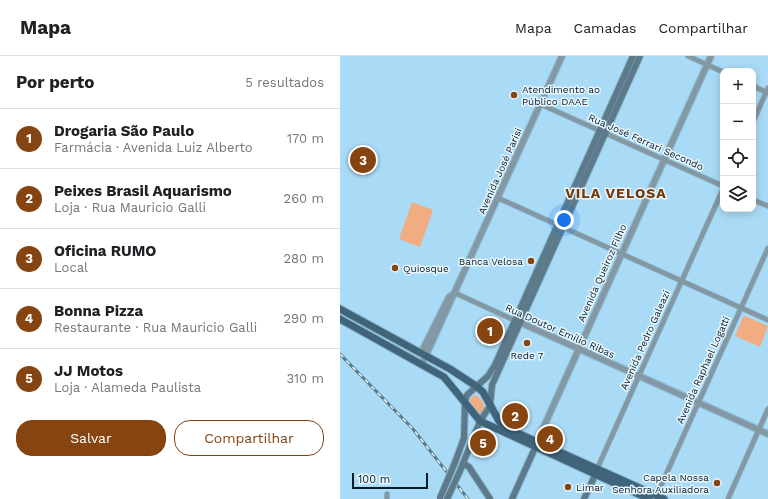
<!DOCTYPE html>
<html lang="pt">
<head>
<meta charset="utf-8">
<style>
  :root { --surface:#fff; --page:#f2f2f2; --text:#202124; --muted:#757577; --line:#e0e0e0; --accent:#854410 }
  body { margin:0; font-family:"Work Sans",sans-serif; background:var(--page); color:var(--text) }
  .controls { position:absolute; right:12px; top:12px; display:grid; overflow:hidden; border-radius:8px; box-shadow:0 2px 10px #0003 }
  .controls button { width:36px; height:36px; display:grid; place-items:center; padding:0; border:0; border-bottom:1px solid var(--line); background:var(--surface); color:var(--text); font:20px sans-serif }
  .scale { position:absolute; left:12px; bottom:10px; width:76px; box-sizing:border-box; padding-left:4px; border:2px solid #091c26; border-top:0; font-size:11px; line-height:14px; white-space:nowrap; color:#091c26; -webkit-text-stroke:3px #e8f7ff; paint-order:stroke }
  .you { position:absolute; left:224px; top:164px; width:14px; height:14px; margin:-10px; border:3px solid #fff; border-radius:50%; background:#1a73e8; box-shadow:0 0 0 6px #1a73e833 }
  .badge { display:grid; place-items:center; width:26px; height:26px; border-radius:50%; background:var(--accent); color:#fff; font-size:13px; font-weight:700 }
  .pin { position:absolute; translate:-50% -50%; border:2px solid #fff; box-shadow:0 1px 4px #0006 }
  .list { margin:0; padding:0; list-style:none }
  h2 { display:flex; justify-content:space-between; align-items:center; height:52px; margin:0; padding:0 16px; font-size:17px }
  h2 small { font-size:13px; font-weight:400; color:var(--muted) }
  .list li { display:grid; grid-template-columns:26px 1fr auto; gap:12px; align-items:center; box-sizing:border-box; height:60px; padding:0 16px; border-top:1px solid var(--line) }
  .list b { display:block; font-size:15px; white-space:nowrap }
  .list p { margin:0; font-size:13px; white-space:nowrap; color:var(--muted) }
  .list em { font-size:13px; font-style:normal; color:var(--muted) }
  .actions { display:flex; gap:8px; padding:12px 16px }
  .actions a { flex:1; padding:9px 0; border:1px solid var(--accent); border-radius:16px; text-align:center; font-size:14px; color:var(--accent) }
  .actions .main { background:var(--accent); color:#fff }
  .icon { flex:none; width:22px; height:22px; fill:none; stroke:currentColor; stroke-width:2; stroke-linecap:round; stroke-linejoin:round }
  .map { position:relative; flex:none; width:428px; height:443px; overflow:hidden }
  header { display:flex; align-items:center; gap:24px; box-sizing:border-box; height:56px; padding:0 20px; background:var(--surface); border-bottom:1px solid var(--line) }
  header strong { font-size:19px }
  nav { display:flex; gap:22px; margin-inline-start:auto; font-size:14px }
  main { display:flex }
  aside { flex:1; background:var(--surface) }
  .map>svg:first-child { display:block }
  .green { fill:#f2ac81 }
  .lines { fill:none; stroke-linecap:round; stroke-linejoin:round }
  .minor-casing { stroke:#8db9d1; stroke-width:6 }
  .tertiary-casing { stroke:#8db9d1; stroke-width:8 }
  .secondary-casing { stroke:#8db9d1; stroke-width:8 }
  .primary-casing { stroke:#8db9d1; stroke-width:9 }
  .minor { stroke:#8498a3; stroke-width:4.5 }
  .tertiary { stroke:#8498a3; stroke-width:5.5 }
  .secondary { stroke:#5d7a8b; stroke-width:6 }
  .primary { stroke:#40657a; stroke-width:7 }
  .rail-casing { stroke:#597b8e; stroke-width:3 }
  .rail { stroke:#e8f7ff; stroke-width:1.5; stroke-dasharray:4.5; stroke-linecap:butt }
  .secondary-bridge-casing { stroke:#8db9d1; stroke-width:8; stroke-linecap:butt }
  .secondary-bridge { stroke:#5d7a8b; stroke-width:6 }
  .poi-dot { fill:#854410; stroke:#e8f7ff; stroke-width:1.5 }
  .labels { text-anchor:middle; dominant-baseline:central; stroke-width:3; stroke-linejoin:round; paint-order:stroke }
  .poi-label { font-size:10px; fill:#091c26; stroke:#e8f7ff; text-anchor:start }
  .street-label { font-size:10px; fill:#091c26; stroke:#e8f7ff }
  .district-label { font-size:14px; font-weight:bold; letter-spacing:1px; fill:#733806; stroke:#e8f7ff }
</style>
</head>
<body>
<header>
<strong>Mapa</strong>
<nav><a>Mapa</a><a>Camadas</a><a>Compartilhar</a></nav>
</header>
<main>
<aside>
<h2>Por perto<small>5 resultados</small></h2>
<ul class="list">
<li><span class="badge">1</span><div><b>Drogaria São Paulo</b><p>Farmácia · Avenida Luiz Alberto</p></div><em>170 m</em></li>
<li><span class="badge">2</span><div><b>Peixes Brasil Aquarismo</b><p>Loja · Rua Mauricio Galli</p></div><em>260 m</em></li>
<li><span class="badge">3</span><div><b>Oficina RUMO</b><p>Local</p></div><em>280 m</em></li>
<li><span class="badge">4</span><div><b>Bonna Pizza</b><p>Restaurante · Rua Mauricio Galli</p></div><em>290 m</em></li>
<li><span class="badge">5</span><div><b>JJ Motos</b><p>Loja · Alameda Paulista</p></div><em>310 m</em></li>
</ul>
<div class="actions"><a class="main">Salvar</a><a>Compartilhar</a></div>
</aside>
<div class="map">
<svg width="428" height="443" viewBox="0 0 428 443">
  <rect width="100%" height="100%" fill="#aadbf6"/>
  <g class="green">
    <polygon points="72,146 93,154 80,191 59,183"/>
    <polygon points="405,260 428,270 420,291 395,280 403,261"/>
    <path d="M135 339C142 342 144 349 146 356L141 362 130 347 131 342Z"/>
  </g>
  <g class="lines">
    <defs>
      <g id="minor">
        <polyline points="348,0 383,16"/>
        <polyline points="413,30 428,37"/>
        <polyline points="200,48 383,130"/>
        <polyline points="413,66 428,32"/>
        <polyline points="158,142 428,264"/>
        <polyline points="413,144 428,150"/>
        <polyline points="115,237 174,264"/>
        <polyline points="257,413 383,133"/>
        <polyline points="47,438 47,443"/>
        <polyline points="315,443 428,192"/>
        <polyline points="388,443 428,353"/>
      </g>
      <g id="tertiary">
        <polyline points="177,265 428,378"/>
        <polyline points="81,297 109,241 115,237"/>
        <polyline points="82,308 222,0"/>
        <polyline points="196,388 371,0"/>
      </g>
      <g id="secondary">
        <polyline points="123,407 129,411 150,443"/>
        <polyline points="114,409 124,382 125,346 127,339 148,320 155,309 293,0"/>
        <polyline points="120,415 140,365 150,350 152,329 300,0"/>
        <polyline points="172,443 195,392"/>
        <polyline points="244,443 257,415"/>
      </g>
      <g id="primary">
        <polyline points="0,253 110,313 136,330 143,336 159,365 164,371 324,443"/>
        <polyline points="0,263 104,321 140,365 309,443"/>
      </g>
    </defs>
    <use href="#minor" class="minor-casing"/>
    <use href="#tertiary" class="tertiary-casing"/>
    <use href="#secondary" class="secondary-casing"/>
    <use href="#primary" class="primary-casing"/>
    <use href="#minor" class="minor"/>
    <use href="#tertiary" class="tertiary"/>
    <use href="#secondary" class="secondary"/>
    <use href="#primary" class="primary"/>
    <defs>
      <polyline id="rail" points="0,298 73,373 128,443"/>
    </defs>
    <use href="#rail" class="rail-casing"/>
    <use href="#rail" class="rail"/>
    <defs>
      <g id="secondary-bridge">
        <polyline points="100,442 114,409"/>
        <polyline points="107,443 120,415"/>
      </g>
    </defs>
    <use href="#secondary-bridge" class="secondary-bridge-casing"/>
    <use href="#secondary-bridge" class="secondary-bridge"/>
  </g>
  <g class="poi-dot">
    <circle cx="174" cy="39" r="4"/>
    <circle cx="191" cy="205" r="4"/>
    <circle cx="55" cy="212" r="4"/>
    <circle cx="187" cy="287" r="4"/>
    <circle cx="377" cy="427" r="4"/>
    <circle cx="228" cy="431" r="4"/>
  </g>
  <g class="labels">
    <g class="poi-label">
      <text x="182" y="33">Atendimento ao<tspan x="182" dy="12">Público DAAE</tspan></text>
      <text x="183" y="205" text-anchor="end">Banca Velosa</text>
      <text x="63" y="212">Quiosque</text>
      <text x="187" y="299" text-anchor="middle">Rede 7</text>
      <text x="369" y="421" text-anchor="end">Capela Nossa<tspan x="369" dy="12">Senhora Auxiliadora</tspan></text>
      <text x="236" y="431">Limar</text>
    </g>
    <g class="street-label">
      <text transform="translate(306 86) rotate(24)">Rua José Ferrari Secondo</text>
      <text transform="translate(160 115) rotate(-66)">Avenida José Parisi</text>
      <text transform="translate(262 217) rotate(-66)">Avenida Queiroz Filho</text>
      <text transform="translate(220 275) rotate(24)">Rua Doutor Emílio Ribas</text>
      <text transform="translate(305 284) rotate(-66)">Avenida Pedro Galeazi</text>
      <text transform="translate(363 314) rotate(-66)">Avenida Raphael Logatti</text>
    </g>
    <g class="district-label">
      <text x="276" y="137">VILA VELOSA</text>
    </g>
  </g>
</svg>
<div class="controls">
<button>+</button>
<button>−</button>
<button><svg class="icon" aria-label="locate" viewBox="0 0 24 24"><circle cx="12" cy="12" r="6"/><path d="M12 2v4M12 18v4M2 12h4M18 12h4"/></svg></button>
<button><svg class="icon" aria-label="layers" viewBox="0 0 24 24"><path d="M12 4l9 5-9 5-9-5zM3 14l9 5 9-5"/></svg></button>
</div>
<div class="scale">100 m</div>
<div class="you"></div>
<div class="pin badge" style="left:150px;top:275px">1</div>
<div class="pin badge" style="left:175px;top:360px">2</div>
<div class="pin badge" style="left:23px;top:104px">3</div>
<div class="pin badge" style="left:210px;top:383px">4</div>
<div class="pin badge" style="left:143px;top:387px">5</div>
</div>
</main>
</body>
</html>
